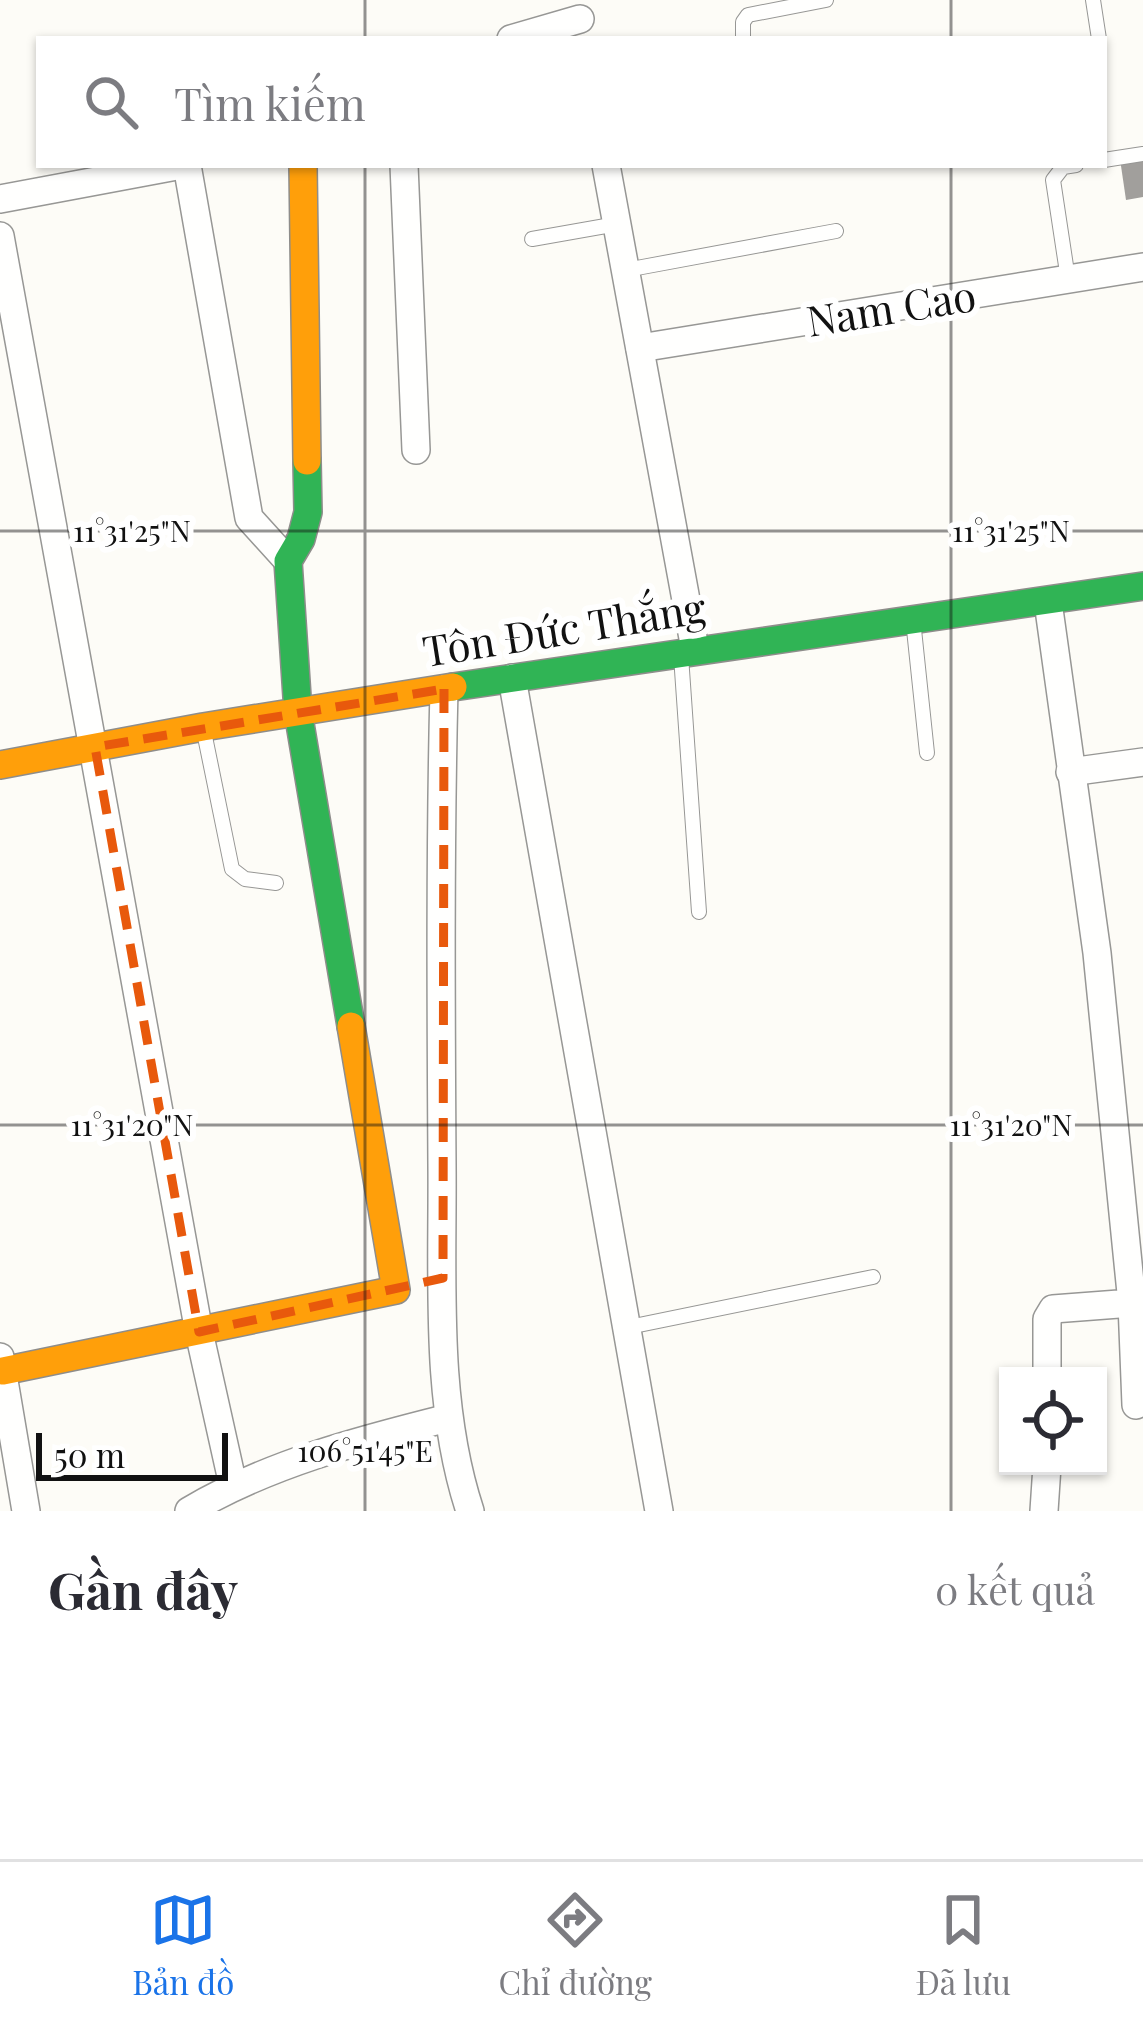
<!DOCTYPE html>
<html lang="vi">
<head>
<meta charset="utf-8">
<style>
  :root { --surface:#fff; --page:#f7f7f7; --text:#2b2b33; --muted:#7c7c81; --line:#e1e1e2; --accent:#1a73e8 }
  body { margin:0; font-family:"Playfair Display",serif; background:var(--page); color:var(--text) }
  .controls { position:absolute; right:36px; bottom:36px; display:grid; overflow:hidden; border-radius:0px; box-shadow:0 3px 9px #0004 }
  .controls button { width:108px; height:108px; display:grid; place-items:center; padding:0; border:0; border-bottom:3px solid var(--line); background:var(--surface); color:var(--text); font:60px sans-serif }
  .scale { position:absolute; left:36px; bottom:30px; width:192px; box-sizing:border-box; padding-left:12px; border:6px solid #111; border-top:0; font-size:33px; line-height:42px; white-space:nowrap; color:#111; -webkit-text-stroke:9px #fff; paint-order:stroke }
  .list { margin:0; padding:0; list-style:none }
  h2 { display:flex; justify-content:space-between; align-items:center; height:156px; margin:0; padding:0 48px; font-size:51px }
  h2 small { font-size:39px; font-weight:400; color:var(--muted) }
  .icon { flex:none; width:66px; height:66px; fill:none; stroke:currentColor; stroke-width:2; stroke-linecap:round; stroke-linejoin:round }
  .map { position:relative; flex:none; width:1143px; height:1511px; overflow:hidden }
  .search { position:absolute; background:var(--surface); box-shadow:0 3px 9px #0004; left:36px; right:36px; top:36px; height:132px; display:flex; align-items:center; gap:30px; box-sizing:border-box; padding:0 42px; border-radius:0px; color:var(--muted); font-size:45px }
  .sheet { height:348px; background:var(--surface) }
  nav { display:flex; justify-content:space-around; align-items:center; box-sizing:border-box; height:168px; border-top:3px solid var(--line); background:var(--surface); font-size:33px; color:var(--muted) }
  nav a { display:grid; justify-items:center; gap:6px }
  nav .on { color:var(--accent) }
  .map>svg:first-child { display:block }
  .building { fill:#a19f9c }
  .lines { fill:none; stroke-linecap:round; stroke-linejoin:round }
  .lane-casing { stroke:#979795; stroke-width:16 }
  .street-casing { stroke:#979795; stroke-width:30 }
  .fast-casing { stroke:#8e8d8b; stroke-width:30 }
  .slow-casing { stroke:#8e8d8b; stroke-width:30 }
  .lane { stroke:#fffffe; stroke-width:14 }
  .street { stroke:#fffffe; stroke-width:27 }
  .fast { stroke:#30b455; stroke-width:27 }
  .slow { stroke:#ff9f0a; stroke-width:27 }
  .marked { fill:none; stroke:#e8590c; stroke-width:9; stroke-dasharray:24 15; stroke-linejoin:round }
  .ticks { fill:none; stroke:#111; stroke-width:3; stroke-opacity:0.45 }
  .labels { text-anchor:middle; dominant-baseline:central; stroke-width:12; stroke-linejoin:round; paint-order:stroke }
  .street-label { font-size:42px; fill:#111; stroke:#fff }
  .ticks-label { font-size:30px; text-anchor:middle; fill:#111; stroke:#fff; stroke-width:12; stroke-linejoin:round; paint-order:stroke }
</style>
</head>
<body>
<div class="map">
<svg width="1143" height="1511" viewBox="0 0 1143 1511">
  <rect width="100%" height="100%" fill="#fdfcf7"/>
  <polygon class="building" points="1143,155 1143,197 1126,200 1120,159"/>
  <g class="lines">
    <defs>
      <g id="lane">
        <polyline points="1093,0 1099,39"/>
        <polyline points="743,39 743,22 748,15 826,0"/>
        <polyline points="1104,160 1143,154"/>
        <polyline points="532,239 617,224"/>
        <polyline points="626,270 836,231"/>
        <polyline points="1068,279 1053,180 1063,167 1076,165"/>
        <polyline points="913,620 927,753"/>
        <polyline points="681,656 699,912"/>
        <polyline points="203,727 232,869 245,879 276,883"/>
        <polyline points="629,1327 873,1277"/>
      </g>
      <g id="street">
        <polyline points="511,39 580,19"/>
        <polyline points="187,165 249,518 288,561"/>
        <polyline points="404,165 416,450"/>
        <polyline points="606,165 695,649"/>
        <polyline points="0,199 182,165"/>
        <polyline points="0,236 199,1332 233,1485"/>
        <polyline points="640,348 1143,267"/>
        <polyline points="512,678 659,1511"/>
        <path d="M444 689C440 848 441 1006 442 1165 443 1279 434 1402 470 1511"/>
        <polyline points="1070,772 1143,762"/>
        <polyline points="1132,1303 1136,1405"/>
        <polyline points="0,1357 26,1511"/>
        <polyline points="1047,1376 1047,1319 1053,1309 1132,1303 1097,953 1048,602"/>
        <path d="M189 1511C268 1464 360 1440 448 1418"/>
        <polyline points="1044,1511 1047,1466"/>
      </g>
      <g id="fast">
        <polyline points="307,461 308,512 301,539 288,561 298,712 351,1026"/>
        <polyline points="453,687 1143,586"/>
      </g>
      <g id="slow">
        <polyline points="303,165 307,461"/>
        <polyline points="0,765 203,727 453,687"/>
        <polyline points="3,1371 396,1290 351,1026"/>
      </g>
    </defs>
    <use href="#lane" class="lane-casing"/>
    <use href="#street" class="street-casing"/>
    <use href="#fast" class="fast-casing"/>
    <use href="#slow" class="slow-casing"/>
    <use href="#lane" class="lane"/>
    <use href="#street" class="street"/>
    <use href="#fast" class="fast"/>
    <use href="#slow" class="slow"/>
  </g>
  <path class="marked" d="M444 689 443 1278 199 1332 95 747Z"/>
  <path class="ticks" d="M365 0V39M951 0V39M365 165V1511M951 165V1511M0 531H1143M0 1125H1143"/>
  <g class="labels">
    <g class="street-label">
      <text transform="translate(891 307) rotate(-9)">Nam Cao</text>
      <text transform="translate(564 628) rotate(-9)">Tôn Đức Thắng</text>
    </g>
  </g>
  <g class="ticks-label">
    <text x="132" y="542">11°31'25"N</text>
    <text x="1011" y="542">11°31'25"N</text>
    <text x="132" y="1136">11°31'20"N</text>
    <text x="1011" y="1136">11°31'20"N</text>
    <text x="365" y="1462">106°51'45"E</text>
  </g>
</svg>
<div class="controls">
<button><svg class="icon" aria-label="locate" viewBox="0 0 24 24"><circle cx="12" cy="12" r="6"/><path d="M12 2v4M12 18v4M2 12h4M18 12h4"/></svg></button>
</div>
<div class="scale">50 m</div>
<div class="search"><svg class="icon" aria-label="search" viewBox="0 0 24 24"><circle cx="10" cy="10" r="6"/><path d="M15 15l6 6"/></svg>Tìm kiếm</div>
</div>
<section class="sheet">
<h2>Gần đây<small>0 kết quả</small></h2>
<ul class="list">
</ul>
</section>
<nav>
<a class="on"><svg class="icon" aria-label="map" viewBox="0 0 24 24"><path d="M3 6l6-2 6 2 6-2v14l-6 2-6-2-6 2zM9 4v14M15 6v14"/></svg>Bản đồ</a>
<a><svg class="icon" aria-label="directions" viewBox="0 0 24 24"><path d="M12 3l9 9-9 9-9-9zM9 14v-3h6M13 9l2 2-2 2"/></svg>Chỉ đường</a>
<a><svg class="icon" aria-label="saved" viewBox="0 0 24 24"><path d="M7 4h10v16l-5-4-5 4z"/></svg>Đã lưu</a>
</nav>
</body>
</html>
